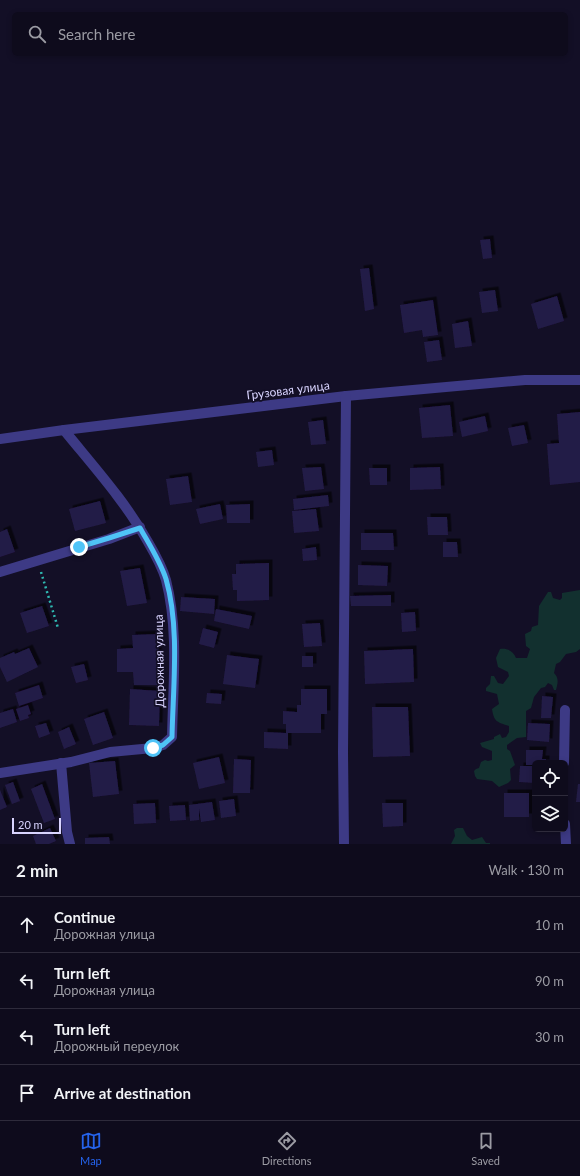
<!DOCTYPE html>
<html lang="en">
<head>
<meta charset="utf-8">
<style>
  :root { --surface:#0e0b1c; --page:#171425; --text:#f1f3f6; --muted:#9b9ba3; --line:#2e2b3b; --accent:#2563eb }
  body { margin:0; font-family:Lato,sans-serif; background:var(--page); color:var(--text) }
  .controls { position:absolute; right:12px; bottom:12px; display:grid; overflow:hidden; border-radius:6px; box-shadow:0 2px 6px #0003 }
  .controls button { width:36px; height:36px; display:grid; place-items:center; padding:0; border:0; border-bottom:1px solid var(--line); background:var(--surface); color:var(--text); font:20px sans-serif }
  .scale { position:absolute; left:12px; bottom:10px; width:49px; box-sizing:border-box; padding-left:4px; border:2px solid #d9d4ff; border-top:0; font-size:11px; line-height:14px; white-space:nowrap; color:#d9d4ff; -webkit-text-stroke:3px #130f26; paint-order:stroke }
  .stop { position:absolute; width:12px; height:12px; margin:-9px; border:3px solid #4fc3f7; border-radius:50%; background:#fff }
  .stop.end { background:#4fc3f7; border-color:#fff; box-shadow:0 1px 4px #0008 }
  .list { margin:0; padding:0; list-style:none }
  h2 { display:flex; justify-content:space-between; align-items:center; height:52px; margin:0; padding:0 16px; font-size:17px }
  h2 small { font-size:13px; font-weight:400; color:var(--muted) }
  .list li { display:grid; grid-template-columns:26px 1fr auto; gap:12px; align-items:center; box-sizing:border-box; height:56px; padding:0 16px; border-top:1px solid var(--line) }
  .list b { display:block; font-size:15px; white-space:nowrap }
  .list p { margin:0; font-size:13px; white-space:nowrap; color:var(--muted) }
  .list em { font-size:13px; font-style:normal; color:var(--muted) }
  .icon { flex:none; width:22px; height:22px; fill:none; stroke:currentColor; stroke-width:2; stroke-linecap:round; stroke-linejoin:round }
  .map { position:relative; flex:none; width:580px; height:844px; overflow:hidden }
  .search { position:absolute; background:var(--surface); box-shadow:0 2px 6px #0003; left:12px; right:12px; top:12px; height:44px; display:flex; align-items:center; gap:10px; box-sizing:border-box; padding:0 14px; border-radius:6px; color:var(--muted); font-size:15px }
  .sheet { height:276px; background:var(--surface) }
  nav { display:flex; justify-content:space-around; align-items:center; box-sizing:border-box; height:56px; border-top:1px solid var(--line); background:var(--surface); font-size:11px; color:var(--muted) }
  nav a { display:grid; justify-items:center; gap:2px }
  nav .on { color:var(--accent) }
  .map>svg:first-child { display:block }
  .green { fill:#12302f }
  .building { fill:#241b47; filter:url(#shadow) }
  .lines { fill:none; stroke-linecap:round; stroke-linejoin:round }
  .path { stroke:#2fb8b0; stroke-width:2.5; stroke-dasharray:2 3; stroke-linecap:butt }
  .street { stroke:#3d3a85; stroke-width:10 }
  .route { stroke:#4fc3f7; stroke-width:5 }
  .labels { text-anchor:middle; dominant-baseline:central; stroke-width:3.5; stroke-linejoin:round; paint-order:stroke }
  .street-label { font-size:12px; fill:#d9d4ff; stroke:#130f26 }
</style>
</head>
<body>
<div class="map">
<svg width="580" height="844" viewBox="0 0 580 844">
  <defs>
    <filter id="shadow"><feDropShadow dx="3.5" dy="-3.5" stdDeviation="0" flood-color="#0009"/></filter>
  </defs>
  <rect width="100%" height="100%" fill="#130f26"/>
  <g class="green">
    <path d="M580 590V649L576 652 566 654 560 662 556 664 554 673C559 678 558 683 556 690H554L552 685 548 683 545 687 541 688 534 697 531 708 526 711V737L517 738 507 745V749L510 751 515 765 510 769 511 780 508 783 499 787 492 781 477 779 475 776 474 771 476 769 479 768 481 762 485 760 488 761 492 760V751L482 747 480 743 494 739V737L500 734 502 738 506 737 509 732V726C497 722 494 722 492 709L499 704 497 694 486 691V688L490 684 491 676H494L498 683 503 684 509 676 508 672 498 667 496 658 500 649C507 648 513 651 516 658H527L530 649 526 646 525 634 531 631 532 627 538 625 539 606 548 592H551L553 598 560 600 562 598V593Z"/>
    <polygon points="457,828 463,828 467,836 472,840 482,837 486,843 490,843 490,844 451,844 455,836 454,830"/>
  </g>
  <g class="building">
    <polygon points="490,239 492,258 483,259 480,240"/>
    <polygon points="369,268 374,309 365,311 360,269"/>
    <polygon points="495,290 498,311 482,313 479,292"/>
    <polygon points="557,296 564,321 538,329 531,304"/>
    <polygon points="433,300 438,335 423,337 422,330 404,333 400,305"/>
    <polygon points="468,321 472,346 455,348 452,324"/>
    <polygon points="439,340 442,360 427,362 424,342"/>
    <polygon points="450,405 453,436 422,438 419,408"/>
    <polygon points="580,412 580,482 550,485 547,444 559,443 557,414"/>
    <polygon points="485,416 488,431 462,437 459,422"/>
    <polygon points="323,420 326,444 311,445 308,422"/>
    <polygon points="524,425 528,443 512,446 508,428"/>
    <polygon points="272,450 274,465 258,467 256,452"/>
    <polygon points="321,467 324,489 305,491 302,468"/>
    <polygon points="440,467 441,489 410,490 410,468"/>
    <polygon points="369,468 387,468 387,485 370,485"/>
    <polygon points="188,476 192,502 170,505 166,479"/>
    <polygon points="328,495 329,506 294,510 293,499"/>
    <polygon points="100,501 106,523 75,531 69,509"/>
    <polygon points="220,504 223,519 200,524 196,509"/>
    <polygon points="250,504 250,523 227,523 226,505"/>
    <polygon points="316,509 319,531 294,533 292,511"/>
    <polygon points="427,517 447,517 448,535 428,535"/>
    <polygon points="7,529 15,552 0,557 0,532"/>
    <polygon points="361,533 393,533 394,550 361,550"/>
    <polygon points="443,542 457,542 458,557 443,557"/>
    <polygon points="316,547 317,560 303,561 302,549"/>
    <polygon points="269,563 269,600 237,601 237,590 233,590 232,574 236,574 236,564"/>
    <polygon points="358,565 388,566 387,586 358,585"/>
    <polygon points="140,568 147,603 127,606 120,571"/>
    <polygon points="391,595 391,606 351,606 350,596"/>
    <polygon points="181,597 215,599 214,614 180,611"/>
    <polygon points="42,606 49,626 27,633 20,613"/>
    <polygon points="216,609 252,616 249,629 214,621"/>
    <polygon points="415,612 416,631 402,632 401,613"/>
    <polygon points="320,623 322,646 304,647 302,624"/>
    <polygon points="203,628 218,632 214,648 199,644"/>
    <polygon points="158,634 159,685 134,685 133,672 117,672 117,649 133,648 132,635"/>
    <polygon points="29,648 38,667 7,682 0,667 0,658 14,652 15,654"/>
    <polygon points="413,649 414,682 365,684 364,651"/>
    <polygon points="227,655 259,659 255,688 223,684"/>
    <rect x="302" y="656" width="11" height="11"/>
    <polygon points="84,664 88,680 76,683 71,667"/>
    <polygon points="39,685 43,698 19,706 15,693"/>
    <polygon points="130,689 160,691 159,726 129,725"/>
    <polygon points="301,689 327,689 327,714 321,714 321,733 288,733 288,749 264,748 264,732 286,733 286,724 283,724 283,711 297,712 297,705 301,705"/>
    <polygon points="207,693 222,694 221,704 206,703"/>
    <polygon points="542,696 553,697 551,718 541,718"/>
    <polygon points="28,705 31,714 28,715 29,718 20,721 16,709"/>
    <polygon points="372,707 408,707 410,756 373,757"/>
    <polygon points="13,709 17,722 0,728 0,713"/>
    <polygon points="104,712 113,738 93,745 84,719"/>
    <polygon points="46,723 50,734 39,738 35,726"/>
    <polygon points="528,723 550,724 549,742 527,740"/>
    <polygon points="69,727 76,744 64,749 58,732"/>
    <polygon points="526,750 543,750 542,759 546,759 546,763 535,763 535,765 526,765"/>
    <polygon points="219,757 225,783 199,789 193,763"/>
    <polygon points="234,759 251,760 250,793 233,793"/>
    <polygon points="115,761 119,794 93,797 89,763"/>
    <polygon points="520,766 535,766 535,783 519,782"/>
    <polygon points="13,782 20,801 12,804 5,785"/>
    <polygon points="42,784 55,819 44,823 31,789"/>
    <polygon points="578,784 580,784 580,802 576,802"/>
    <polygon points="0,790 7,807 0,810"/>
    <rect x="504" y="793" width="25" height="24"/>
    <polygon points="234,799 236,816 221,818 219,801"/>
    <polygon points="212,802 215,820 201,822 199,808 199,820 190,821 189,805"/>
    <polygon points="155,803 156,823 134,824 133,804"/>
    <polygon points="382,803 403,803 403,826 383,827"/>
    <polygon points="185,805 186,820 170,821 169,806"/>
    <polygon points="50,828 56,841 49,844 36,844 33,836"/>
    <polygon points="109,837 110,844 85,844 85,838"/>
  </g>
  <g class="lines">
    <polyline class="path" points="41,572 58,628"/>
    <g class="street">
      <polyline points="0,439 64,430 346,396 525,380 580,380"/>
      <polyline points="0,572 109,539 140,527"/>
      <polyline points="61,763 67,832 70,844"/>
      <polyline points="564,763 565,710"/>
      <path d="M0 773 71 762 110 752 153 748 163 745 172 737C173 685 179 631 166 580 162 566 155 554 148 542 125 501 94 467 64 430"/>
      <polyline points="565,824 566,844"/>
      <polyline points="344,844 343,752 346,396"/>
    </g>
  </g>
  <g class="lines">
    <path class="route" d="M79 547 109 538 140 528C149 544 160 561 166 579 180 627 173 687 172 737L163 745 153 748"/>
  </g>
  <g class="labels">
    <g class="street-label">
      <text transform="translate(288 390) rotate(-7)">Грузовая улица</text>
      <text transform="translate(159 661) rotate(-91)">Дорожная улица</text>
    </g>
  </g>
</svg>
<div class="controls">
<button><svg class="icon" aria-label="locate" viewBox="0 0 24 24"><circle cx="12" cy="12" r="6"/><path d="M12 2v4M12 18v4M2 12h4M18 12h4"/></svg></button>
<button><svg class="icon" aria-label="layers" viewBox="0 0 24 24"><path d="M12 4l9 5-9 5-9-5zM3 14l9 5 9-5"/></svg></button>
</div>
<div class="scale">20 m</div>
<div class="stop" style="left:153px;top:748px"></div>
<div class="stop end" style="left:79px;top:547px"></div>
<div class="search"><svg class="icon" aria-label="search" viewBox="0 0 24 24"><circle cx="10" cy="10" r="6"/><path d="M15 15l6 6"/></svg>Search here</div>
</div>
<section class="sheet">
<h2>2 min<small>Walk · 130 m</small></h2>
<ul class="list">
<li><svg class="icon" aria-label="ahead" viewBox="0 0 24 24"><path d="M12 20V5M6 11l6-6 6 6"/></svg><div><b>Continue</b><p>Дорожная улица</p></div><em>10 m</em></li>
<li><svg class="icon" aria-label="left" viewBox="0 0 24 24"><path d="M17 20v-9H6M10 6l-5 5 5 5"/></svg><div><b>Turn left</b><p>Дорожная улица</p></div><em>90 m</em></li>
<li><svg class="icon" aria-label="left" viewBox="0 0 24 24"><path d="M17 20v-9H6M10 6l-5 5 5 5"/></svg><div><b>Turn left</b><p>Дорожный переулок</p></div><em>30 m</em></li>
<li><svg class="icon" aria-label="arrive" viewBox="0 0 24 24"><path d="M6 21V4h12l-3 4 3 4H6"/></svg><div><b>Arrive at destination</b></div></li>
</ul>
</section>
<nav>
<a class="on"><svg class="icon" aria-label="map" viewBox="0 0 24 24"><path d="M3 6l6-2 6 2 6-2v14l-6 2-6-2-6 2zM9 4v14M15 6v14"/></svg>Map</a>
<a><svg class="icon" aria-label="directions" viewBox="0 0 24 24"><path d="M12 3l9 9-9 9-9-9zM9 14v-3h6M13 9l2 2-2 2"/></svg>Directions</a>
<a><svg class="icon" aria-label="saved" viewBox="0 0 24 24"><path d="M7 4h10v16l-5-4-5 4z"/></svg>Saved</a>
</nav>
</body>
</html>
